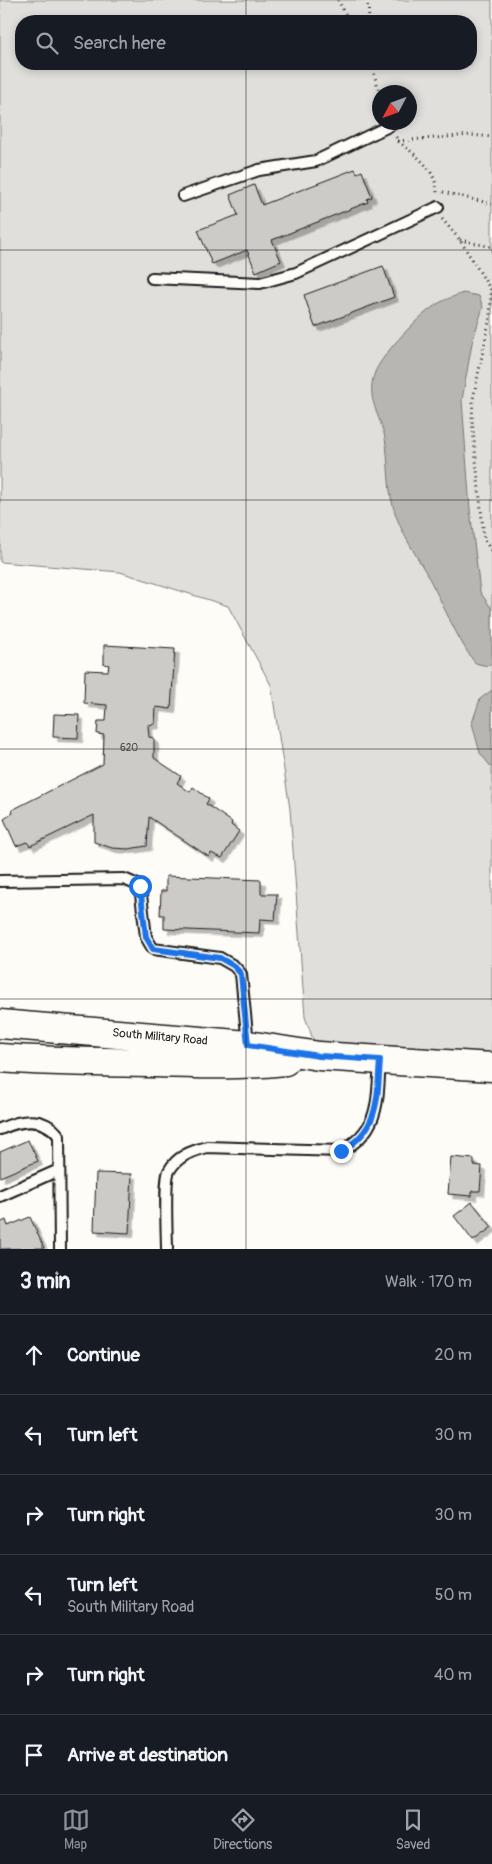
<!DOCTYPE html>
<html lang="en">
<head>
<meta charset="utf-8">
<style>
  :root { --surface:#171b24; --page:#242831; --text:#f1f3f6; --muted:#9ea1a6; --line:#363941; --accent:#8c9099 }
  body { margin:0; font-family:Pangolin,sans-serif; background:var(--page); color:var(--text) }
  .compass { position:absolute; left:372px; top:85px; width:45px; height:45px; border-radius:50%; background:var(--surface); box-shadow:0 2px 8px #0003; rotate:229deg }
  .stop { position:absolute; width:15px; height:15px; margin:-11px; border:4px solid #1a73e8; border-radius:50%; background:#fff }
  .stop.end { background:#1a73e8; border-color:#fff; box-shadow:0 1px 5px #0008 }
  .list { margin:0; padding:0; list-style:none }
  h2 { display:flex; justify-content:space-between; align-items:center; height:65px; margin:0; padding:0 20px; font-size:21px }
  h2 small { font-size:16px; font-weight:400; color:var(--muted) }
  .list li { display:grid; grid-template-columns:32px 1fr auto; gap:15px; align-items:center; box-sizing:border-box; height:80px; padding:0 20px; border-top:1px solid var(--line) }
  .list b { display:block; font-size:19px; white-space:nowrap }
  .list p { margin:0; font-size:16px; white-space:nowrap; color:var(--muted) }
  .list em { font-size:16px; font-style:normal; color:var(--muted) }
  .icon { flex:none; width:28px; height:28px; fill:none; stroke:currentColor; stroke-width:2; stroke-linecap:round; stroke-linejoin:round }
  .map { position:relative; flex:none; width:492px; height:1249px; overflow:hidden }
  .search { position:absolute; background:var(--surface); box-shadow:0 2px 8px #0003; left:15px; right:15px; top:15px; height:55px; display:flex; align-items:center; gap:12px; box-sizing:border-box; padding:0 18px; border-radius:20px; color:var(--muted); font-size:19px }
  .sheet { height:545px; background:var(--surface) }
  nav { display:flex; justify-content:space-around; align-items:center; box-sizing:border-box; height:70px; border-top:1px solid var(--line); background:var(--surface); font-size:14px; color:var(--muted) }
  nav a { display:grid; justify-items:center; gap:2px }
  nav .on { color:var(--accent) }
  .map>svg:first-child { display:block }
  .green { fill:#e0dfdb; stroke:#7e7e7c; fill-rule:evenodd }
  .water { fill:#b7b6b2; stroke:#797876 }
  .building { fill:#cccbc8; stroke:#1c1c1c; filter:url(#shadow) }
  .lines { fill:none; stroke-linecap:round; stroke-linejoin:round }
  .service-casing { stroke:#1c1c1c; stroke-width:14 }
  .secondary-casing { stroke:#1c1c1c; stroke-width:31 }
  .path { stroke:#1c1c1c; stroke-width:3; stroke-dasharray:1 4; stroke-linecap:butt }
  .service { stroke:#fdfcf7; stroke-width:10 }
  .secondary { stroke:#fdfcf7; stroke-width:28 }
  .route { stroke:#1a73e8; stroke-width:6 }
  .grid { fill:none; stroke:#1c1c1c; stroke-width:1; stroke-opacity:0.55 }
  .labels { text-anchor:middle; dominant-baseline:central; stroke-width:4; stroke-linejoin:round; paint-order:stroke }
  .number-label { font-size:10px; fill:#484847 }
  .street-label { font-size:12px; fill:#1c1c1c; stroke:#fdfcf7 }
</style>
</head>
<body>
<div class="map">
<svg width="492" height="1249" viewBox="0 0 492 1249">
  <defs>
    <filter id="shadow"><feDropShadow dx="4.5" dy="4.5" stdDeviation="0" flood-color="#0004"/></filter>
  </defs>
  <rect width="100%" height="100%" fill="#fdfcf7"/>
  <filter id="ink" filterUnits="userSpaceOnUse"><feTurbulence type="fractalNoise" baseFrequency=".02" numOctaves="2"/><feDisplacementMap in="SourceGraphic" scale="10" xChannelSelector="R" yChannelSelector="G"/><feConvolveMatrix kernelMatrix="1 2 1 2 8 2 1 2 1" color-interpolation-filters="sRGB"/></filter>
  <g filter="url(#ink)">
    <path class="green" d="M0 0H492V1067L319 1056 305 1017 290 809 271 685 228 606 120 572 0 562ZM21 21H471V64H21ZM380 92H410V122H380Z"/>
    <g class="water">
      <path d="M463 293 479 296 483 307 472 343 462 400 470 509 480 592 492 609V663L487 666 475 663C456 637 445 608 430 580 417 555 400 533 393 506 387 484 389 460 385 438 380 414 365 398 375 372 383 353 421 313 439 303 446 299 455 296 463 293Z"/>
      <polygon points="492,690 492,768 480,753 472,723 480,699"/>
    </g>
    <g class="building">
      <polygon points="355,169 357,173 362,171 372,197 367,199 368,202 272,240 281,261 256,272 247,250 212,264 198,230 238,215 230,195 254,185 262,205"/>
      <polygon points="383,266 394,297 315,327 304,295"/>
      <polygon points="104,645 175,649 171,709 156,707 155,724 148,725 149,737 154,738 154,758 181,776 177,783 190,792 193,787 209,799 206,804 232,822 231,825 239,831 222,858 211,853 209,857 149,817 147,846 128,849 112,848 94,842 94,815 30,846 27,842 16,846 4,819 13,813 12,810 103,764 104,735 97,734 98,721 106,721 107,705 84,703 85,670 108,671 109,665 104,664"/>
      <polygon points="54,714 79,715 78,738 53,737"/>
      <polygon points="166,876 261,880 261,894 277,894 275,920 260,919 259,933 164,929 164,915 160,915 161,891 166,891"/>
      <polygon points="28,1140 38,1161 0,1177 0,1152"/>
      <polygon points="451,1157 474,1159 474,1165 482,1166 480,1191 472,1191 472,1196 448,1194"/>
      <polygon points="96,1173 132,1174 129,1233 94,1231"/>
      <polygon points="472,1202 492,1227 473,1241 454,1216"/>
      <polygon points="30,1217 44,1248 0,1249 0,1223 6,1220 8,1226"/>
    </g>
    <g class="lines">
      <defs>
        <g id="service">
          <polyline points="183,196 259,170 316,161 391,125"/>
          <polyline points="152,278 260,283 296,273 438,207"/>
          <polyline points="0,881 124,879 140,886 146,937 153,949 220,958 234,966 241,974 248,1044"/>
          <path d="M0 1129C20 1120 44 1115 59 1136L60 1249"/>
          <polyline points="0,1196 59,1170"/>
          <path d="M167 1249C167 1235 164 1181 169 1171 177 1156 192 1151 207 1147L341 1151C381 1130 377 1099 380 1061"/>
        </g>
        <g id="secondary">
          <polyline points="0,1024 248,1045 319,1056 492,1067"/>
          <path d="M0 1058C52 1062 104 1062 156 1063 199 1064 242 1066 285 1061"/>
        </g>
      </defs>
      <use href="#service" class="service-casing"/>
      <use href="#secondary" class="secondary-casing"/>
      <g class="path">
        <polyline points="338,0 349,21"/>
        <polyline points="368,0 369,21"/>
        <polyline points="371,64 380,94"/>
        <path d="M396 137 398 141C416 156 437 169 437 194"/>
        <polyline points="398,141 471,135 492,137"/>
        <polyline points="443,192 492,204"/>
        <polyline points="442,219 460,240 491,290 490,317 473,399 472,420 484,539 492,552"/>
        <polyline points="460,240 492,247"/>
      </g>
      <use href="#service" class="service"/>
      <use href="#secondary" class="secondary"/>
    </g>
  </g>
  <g class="lines" filter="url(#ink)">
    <path class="route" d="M140 886 146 937 153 949 220 958 234 966 241 974 248 1045 319 1056 380 1060C377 1098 380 1130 341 1151"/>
  </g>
  <path class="grid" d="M246 0V21M246 64V1249M0 250H492M0 500H492M0 749H492M0 999H492"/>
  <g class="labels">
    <g class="number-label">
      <text x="129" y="748">620</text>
    </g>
    <g class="street-label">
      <text transform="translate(160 1037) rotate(5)">South Military Road</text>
    </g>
  </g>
</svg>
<svg class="compass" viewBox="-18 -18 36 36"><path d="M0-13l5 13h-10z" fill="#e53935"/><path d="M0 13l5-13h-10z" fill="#9ea1a6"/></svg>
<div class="stop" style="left:140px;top:886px"></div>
<div class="stop end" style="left:341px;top:1151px"></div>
<div class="search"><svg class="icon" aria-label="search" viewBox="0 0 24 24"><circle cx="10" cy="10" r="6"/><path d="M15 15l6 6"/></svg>Search here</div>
</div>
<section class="sheet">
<h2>3 min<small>Walk · 170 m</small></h2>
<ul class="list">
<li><svg class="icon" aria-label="ahead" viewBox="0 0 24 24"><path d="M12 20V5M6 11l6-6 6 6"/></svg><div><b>Continue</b></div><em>20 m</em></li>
<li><svg class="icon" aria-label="left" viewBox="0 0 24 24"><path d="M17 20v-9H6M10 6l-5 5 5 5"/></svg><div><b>Turn left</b></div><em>30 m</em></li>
<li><svg class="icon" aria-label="right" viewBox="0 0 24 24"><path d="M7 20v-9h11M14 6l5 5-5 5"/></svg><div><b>Turn right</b></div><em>30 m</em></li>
<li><svg class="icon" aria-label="left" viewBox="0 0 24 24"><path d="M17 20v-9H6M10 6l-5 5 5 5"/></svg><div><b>Turn left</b><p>South Military Road</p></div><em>50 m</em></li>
<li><svg class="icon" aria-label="right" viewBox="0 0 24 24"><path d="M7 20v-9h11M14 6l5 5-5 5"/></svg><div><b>Turn right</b></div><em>40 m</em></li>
<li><svg class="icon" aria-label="arrive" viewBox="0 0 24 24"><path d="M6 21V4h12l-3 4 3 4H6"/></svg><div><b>Arrive at destination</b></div></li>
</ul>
</section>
<nav>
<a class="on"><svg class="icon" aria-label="map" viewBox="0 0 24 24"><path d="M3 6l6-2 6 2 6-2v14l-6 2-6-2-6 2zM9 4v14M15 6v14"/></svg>Map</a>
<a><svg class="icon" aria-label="directions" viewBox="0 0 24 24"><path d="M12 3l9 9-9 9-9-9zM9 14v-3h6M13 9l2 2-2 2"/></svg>Directions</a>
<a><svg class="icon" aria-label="saved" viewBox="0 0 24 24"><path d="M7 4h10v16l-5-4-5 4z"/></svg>Saved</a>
</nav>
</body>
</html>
